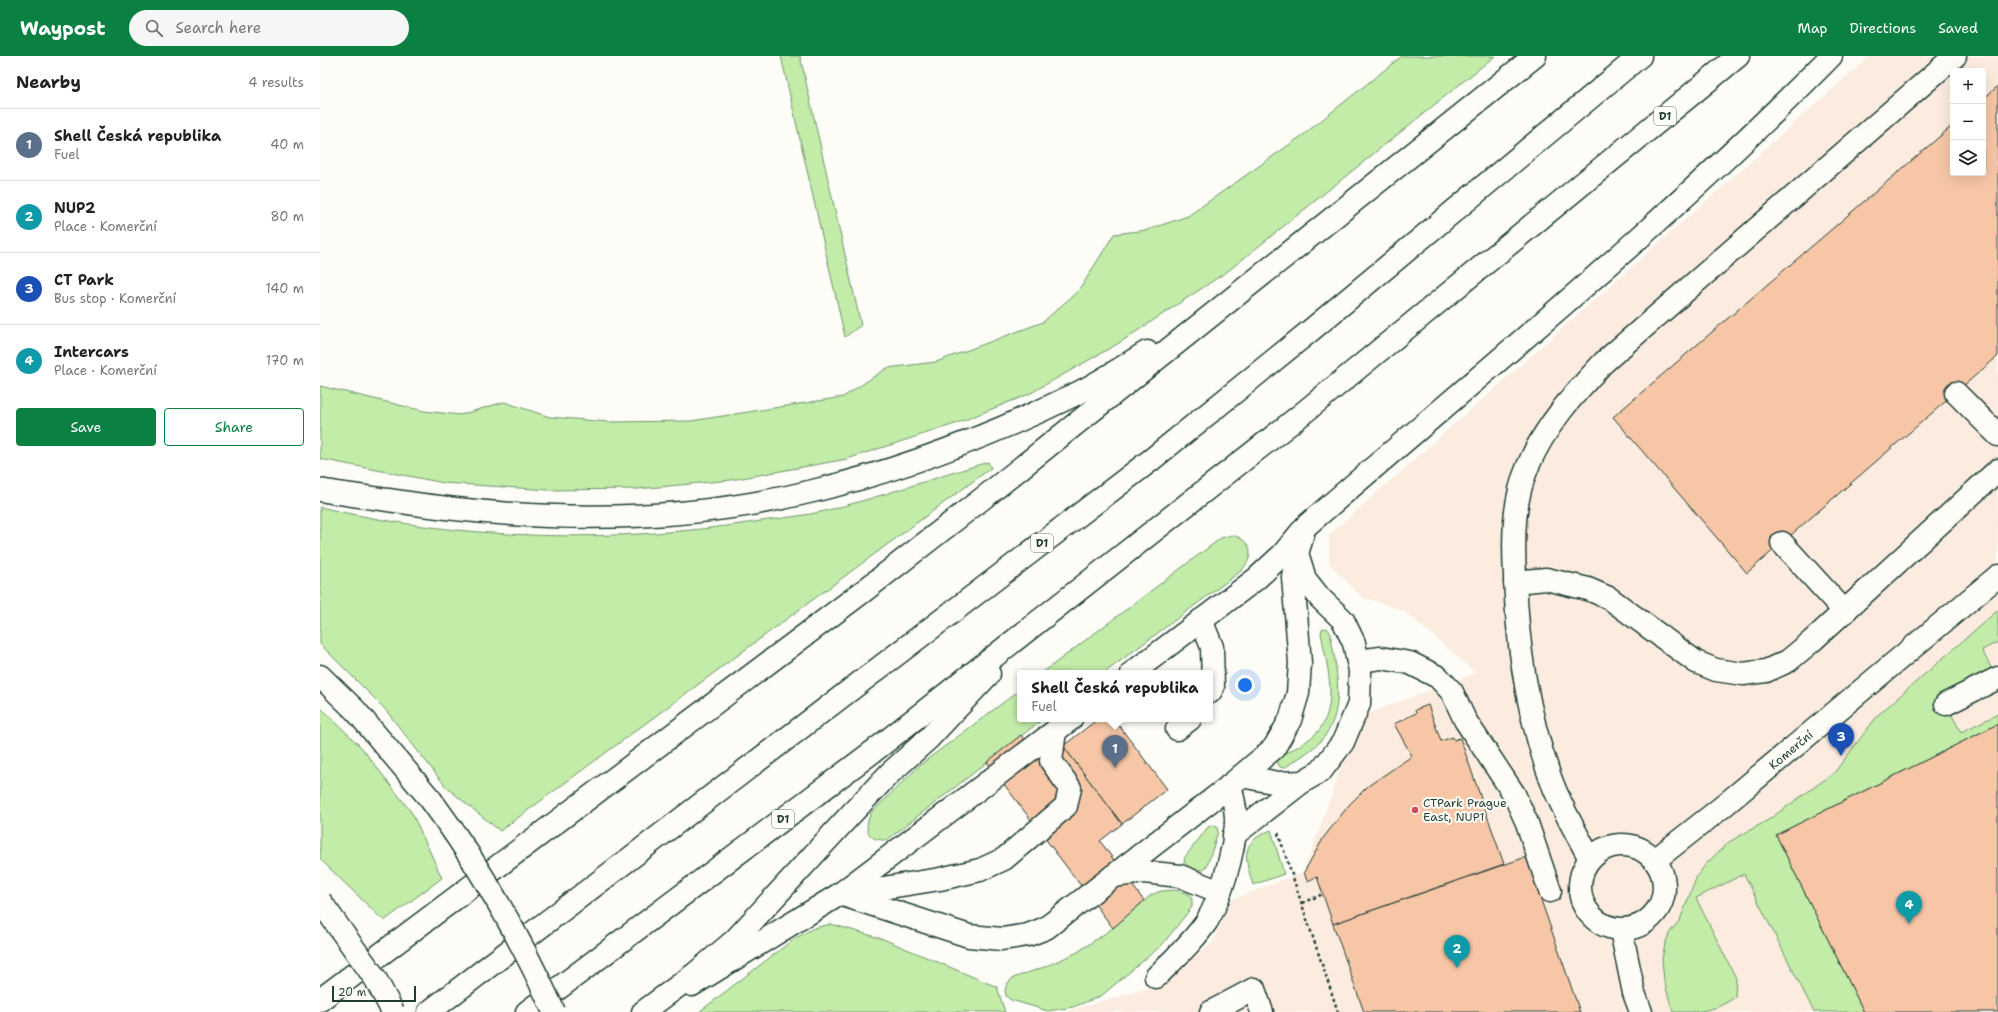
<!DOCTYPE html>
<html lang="en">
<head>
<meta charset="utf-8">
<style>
  :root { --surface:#fff; --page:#f6f6f6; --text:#222; --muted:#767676; --line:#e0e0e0; --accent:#0b8043 }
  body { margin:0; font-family:"Shantell Sans",sans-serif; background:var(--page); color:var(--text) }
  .controls { position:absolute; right:12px; top:12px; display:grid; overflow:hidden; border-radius:4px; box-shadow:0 4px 16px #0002 }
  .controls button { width:36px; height:36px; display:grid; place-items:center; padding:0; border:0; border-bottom:1px solid var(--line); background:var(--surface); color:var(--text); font:20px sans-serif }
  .scale { position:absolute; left:12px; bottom:10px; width:84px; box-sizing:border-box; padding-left:4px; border:2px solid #1f3d34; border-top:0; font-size:11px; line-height:14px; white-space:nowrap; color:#1f3d34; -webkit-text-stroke:3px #fdfcf7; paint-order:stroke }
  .you { position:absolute; left:925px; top:629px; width:14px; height:14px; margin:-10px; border:3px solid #fff; border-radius:50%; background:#1a73e8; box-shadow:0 0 0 6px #1a73e833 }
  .badge { display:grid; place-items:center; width:26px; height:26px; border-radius:50%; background:var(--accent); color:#fff; font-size:13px; font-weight:700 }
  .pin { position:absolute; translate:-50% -33px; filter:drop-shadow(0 1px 2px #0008) }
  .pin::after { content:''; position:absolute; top:21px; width:14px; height:12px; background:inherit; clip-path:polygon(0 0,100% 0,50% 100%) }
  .popup { position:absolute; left:697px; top:614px; width:196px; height:52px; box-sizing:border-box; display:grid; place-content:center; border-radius:4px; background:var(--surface); filter:drop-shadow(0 1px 3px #0005); font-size:13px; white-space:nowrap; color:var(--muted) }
  .popup b { font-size:15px; color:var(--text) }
  .popup::after { content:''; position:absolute; left:50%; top:100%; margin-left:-8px; border:8px solid transparent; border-top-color:var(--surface) }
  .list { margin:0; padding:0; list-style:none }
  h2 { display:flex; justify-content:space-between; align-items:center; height:52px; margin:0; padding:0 16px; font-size:17px }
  h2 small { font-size:13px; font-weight:400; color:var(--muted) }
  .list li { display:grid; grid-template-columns:26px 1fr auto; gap:12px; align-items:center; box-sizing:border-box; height:72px; padding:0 16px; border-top:1px solid var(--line) }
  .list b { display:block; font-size:15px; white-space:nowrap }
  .list p { margin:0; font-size:13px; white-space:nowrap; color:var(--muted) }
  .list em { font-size:13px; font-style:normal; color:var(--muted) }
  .actions { display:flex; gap:8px; padding:12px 16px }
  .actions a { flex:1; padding:9px 0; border:1px solid var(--accent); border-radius:4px; text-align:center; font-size:14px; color:var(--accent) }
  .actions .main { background:var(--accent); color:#fff }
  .icon { flex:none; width:22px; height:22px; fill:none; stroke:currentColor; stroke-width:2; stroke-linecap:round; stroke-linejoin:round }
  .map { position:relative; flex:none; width:1678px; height:956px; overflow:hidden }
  header { display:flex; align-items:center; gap:24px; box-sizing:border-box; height:56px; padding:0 20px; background:var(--accent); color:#fff }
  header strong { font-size:19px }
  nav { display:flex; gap:22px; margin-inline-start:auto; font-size:14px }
  .search { width:280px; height:36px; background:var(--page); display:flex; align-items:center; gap:10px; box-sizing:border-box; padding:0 14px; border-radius:22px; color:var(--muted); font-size:15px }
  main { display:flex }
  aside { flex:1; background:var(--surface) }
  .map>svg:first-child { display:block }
  .built { fill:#fbecdf; fill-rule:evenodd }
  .green { fill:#c2eca8; stroke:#70946e }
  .building { fill:#f6c6a6; stroke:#1f3d34 }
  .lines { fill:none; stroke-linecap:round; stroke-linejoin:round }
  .minor-casing { stroke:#1f3d34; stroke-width:25 }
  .highway-casing { stroke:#1f3d34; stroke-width:25 }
  .path { stroke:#1f3d34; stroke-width:2.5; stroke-dasharray:3 3; stroke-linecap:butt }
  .minor { stroke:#fdfcf7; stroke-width:22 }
  .highway { stroke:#fdfcf7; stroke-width:22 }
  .highway-bridge-casing { stroke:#1f3d34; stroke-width:25; stroke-linecap:butt }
  .highway-bridge { stroke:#fdfcf7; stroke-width:22 }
  .poi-dot { fill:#d1495b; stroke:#fdfcf7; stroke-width:1.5 }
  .labels { text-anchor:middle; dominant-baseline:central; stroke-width:4; stroke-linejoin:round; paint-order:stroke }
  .shield { fill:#fdfcf7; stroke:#62766e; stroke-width:1 }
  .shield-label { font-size:11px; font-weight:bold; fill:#1f3d34 }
  .street-label { font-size:12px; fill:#1f3d34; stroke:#fdfcf7 }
  .poi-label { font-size:12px; fill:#1f3d34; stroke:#fdfcf7; text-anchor:start }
</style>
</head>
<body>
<header>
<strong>Waypost</strong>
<div class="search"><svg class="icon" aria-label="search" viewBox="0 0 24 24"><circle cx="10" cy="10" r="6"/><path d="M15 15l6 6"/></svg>Search here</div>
<nav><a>Map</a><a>Directions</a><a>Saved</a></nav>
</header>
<main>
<aside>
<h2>Nearby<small>4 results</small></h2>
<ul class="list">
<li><span class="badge" style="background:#5c6f8a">1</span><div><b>Shell Česká republika</b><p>Fuel</p></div><em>40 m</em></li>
<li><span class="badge" style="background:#0f9aa8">2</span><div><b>NUP2</b><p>Place · Komerční</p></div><em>80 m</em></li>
<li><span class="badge" style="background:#1a4fb4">3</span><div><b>CT Park</b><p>Bus stop · Komerční</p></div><em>140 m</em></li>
<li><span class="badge" style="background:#0f9aa8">4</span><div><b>Intercars</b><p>Place · Komerční</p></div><em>170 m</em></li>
</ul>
<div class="actions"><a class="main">Save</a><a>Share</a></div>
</aside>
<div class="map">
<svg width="1678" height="956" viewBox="0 0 1678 956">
  <rect width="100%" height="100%" fill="#fdfcf7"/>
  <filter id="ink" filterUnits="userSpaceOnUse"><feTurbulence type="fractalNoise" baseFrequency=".025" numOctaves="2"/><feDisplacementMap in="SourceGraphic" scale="8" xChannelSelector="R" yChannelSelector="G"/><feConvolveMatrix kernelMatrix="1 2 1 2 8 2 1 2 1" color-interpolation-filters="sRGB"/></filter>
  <g filter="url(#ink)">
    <path class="built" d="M1550 0H1678V956H744L839 929 893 886 911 844 984 816 1039 661 1156 617 1084 555 1042 541 1009 507V479ZM1633 15H1663V117H1633Z"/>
    <g class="green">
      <polygon points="461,0 480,0 541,269 525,281"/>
      <polygon points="1082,0 1175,0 908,215 799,287 709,338 635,368 527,403 411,424 318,433 229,434 124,427 0,403 0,330 104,355 140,359 184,346 230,361 288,366 371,365 523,341 567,312 616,306 723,266 760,233 794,178 827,174 868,160 983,79"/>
      <path d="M668 406 671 412 180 775 127 732 64 652 0 588V451C142 485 297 488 441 465 462 462 484 460 505 455 560 441 614 422 668 406Z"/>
      <path d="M912 479C933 485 935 500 921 515L784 617H722L901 482Z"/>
      <path d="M1678 554V586L1662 594 1677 623 1626 648 1641 676 1678 658V668L1456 779 1544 956H1494L1424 818 1376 842 1416 922 1415 941C1395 956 1378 956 1353 956L1344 925 1342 903 1345 888 1350 876 1360 864 1377 820 1386 808 1409 786 1448 764 1514 717 1558 659Z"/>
      <path d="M1007 572 1010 576C1016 612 1028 657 999 687 989 696 976 704 964 712L960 711 957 706 960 701C972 693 991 685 1000 673 1019 645 1006 607 1001 577L1002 573Z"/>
      <path d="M700 634V663H723L567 784C547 785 543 773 551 757L601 708Z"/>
      <polygon points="0,651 41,691 92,757 122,822 64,865 0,803"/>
      <path d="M893 769 897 771 898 776 887 810 883 814C876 814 868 812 864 806L865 801 888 771Z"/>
      <path d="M951 774 964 818 933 829C924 800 920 787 951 774Z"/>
      <polygon points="855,834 869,838 872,843 872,851 842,889 781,940 753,951 728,955 691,944 686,940 685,934 687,928 693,922 724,911 756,897 793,872 831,839 841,835"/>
      <polygon points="511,868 563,883 677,931 685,956 379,956 474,883 494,872"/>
    </g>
    <g class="building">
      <polygon points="1678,30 1678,300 1427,517 1293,361 1633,69 1633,117 1663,117 1663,43"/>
      <polygon points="1108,649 1121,685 1133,681 1134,684 1140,682 1184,808 1013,868 997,821 987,825 984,816 1004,781 1029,749 1048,730 1092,700 1074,668 1096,657 1095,654"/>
      <polygon points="778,663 794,663 847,733 802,768 743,690"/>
      <polygon points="1678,668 1678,956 1544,956 1456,779"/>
      <polygon points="701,679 723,706 743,690 802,768 780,785 824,845 793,872 667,706"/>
      <polygon points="1206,801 1260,956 1044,956 1013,868"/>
    </g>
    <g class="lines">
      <defs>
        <g id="minor">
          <polyline points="1636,337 1678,379"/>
          <polyline points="1462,487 1525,556"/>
          <polyline points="1195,526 1226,523 1268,533 1289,542 1376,606 1396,614 1423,618 1446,615 1468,605 1492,585 1678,414"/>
          <polyline points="881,564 892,591 893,631 890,636"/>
          <polyline points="1038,605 1061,602 1090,607 1118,621 1132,636 1145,664 1194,738 1207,767 1230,835"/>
          <path d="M812 617 936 523 963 498 986 470C1163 316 1346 168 1511 0"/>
          <polyline points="1626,648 1678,622"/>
          <polyline points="857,673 870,663"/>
          <polyline points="921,720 958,727 982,726 1001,715 1023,686 1039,648 1040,615 1034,587 1023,564 1000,542 985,523 978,500"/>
          <polyline points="914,779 982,726"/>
          <circle cx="1302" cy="831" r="42"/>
          <path d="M1270 803C1256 776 1240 750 1230 721 1207 656 1197 589 1195 520 1193 483 1193 444 1208 410 1225 369 1255 337 1284 306L1635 0"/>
          <polyline points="1335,804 1401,752 1678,520"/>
          <polyline points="793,820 824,816 860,820 900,836"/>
          <polyline points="520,838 649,880 682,883 708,879 726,872 907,732 954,692 970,664 978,637 980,607 973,521 977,497 983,479"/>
          <polyline points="525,838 620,823 660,814 684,803 746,750 750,732 731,705 735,675"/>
          <polyline points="1301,874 1314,937 1321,956"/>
          <path d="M836 921C854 903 873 886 887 865 902 840 913 797 916 769 917 755 913 742 910 729"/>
          <polyline points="372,929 520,838 751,663"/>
          <polyline points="891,956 934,933 942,956"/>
        </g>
        <g id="highway">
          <path d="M0 434C23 438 46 441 68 444 209 466 354 470 493 435 585 413 672 379 756 338 781 326 804 310 827 296"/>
          <polyline points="0,620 36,655 111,744"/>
          <polyline points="0,944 545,534 667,439 1215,0"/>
          <polyline points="109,956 831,404 990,275 1320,0"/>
          <polyline points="207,956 559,691 982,358 1418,0"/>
          <polyline points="323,956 376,917 415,884 532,757 569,718 609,682 669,618"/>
        </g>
      </defs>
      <use href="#minor" class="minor-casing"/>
      <use href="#highway" class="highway-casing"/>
      <g class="path">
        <polyline points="958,777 1018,956"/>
        <polyline points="982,847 1003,838"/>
      </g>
      <use href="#minor" class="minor"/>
      <use href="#highway" class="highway"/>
      <defs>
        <g id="highway-bridge">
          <path d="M111 744C160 810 200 881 234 956"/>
          <polyline points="0,845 55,922 73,956"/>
        </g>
      </defs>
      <use href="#highway-bridge" class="highway-bridge-casing"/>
      <use href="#highway-bridge" class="highway-bridge"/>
    </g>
  </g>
  <circle class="poi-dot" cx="1095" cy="754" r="4"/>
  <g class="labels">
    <g class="shield">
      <rect x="1334" y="51" width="22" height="18" rx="3"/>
      <rect x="711" y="478" width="22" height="18" rx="3"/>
      <rect x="452" y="754" width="22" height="18" rx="3"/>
    </g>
    <g class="shield-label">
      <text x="1345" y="60">D1</text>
      <text x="722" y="487">D1</text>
      <text x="463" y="763">D1</text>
    </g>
    <g class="street-label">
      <text transform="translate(1471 694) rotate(-40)">Komerční</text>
    </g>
    <g class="poi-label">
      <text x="1103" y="747">CTPark Prague<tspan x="1103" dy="14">East, NUP1</tspan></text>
    </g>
  </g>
</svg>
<div class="controls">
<button>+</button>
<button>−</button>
<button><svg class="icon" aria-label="layers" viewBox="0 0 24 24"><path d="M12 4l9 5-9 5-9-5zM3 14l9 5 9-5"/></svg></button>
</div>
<div class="scale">20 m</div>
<div class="you"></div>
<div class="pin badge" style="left:795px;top:712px;background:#5c6f8a">1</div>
<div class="popup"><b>Shell Česká republika</b>Fuel</div>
<div class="pin badge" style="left:1137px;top:912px;background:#0f9aa8">2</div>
<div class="pin badge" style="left:1521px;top:700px;background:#1a4fb4">3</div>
<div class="pin badge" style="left:1589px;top:868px;background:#0f9aa8">4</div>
</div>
</main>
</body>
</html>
